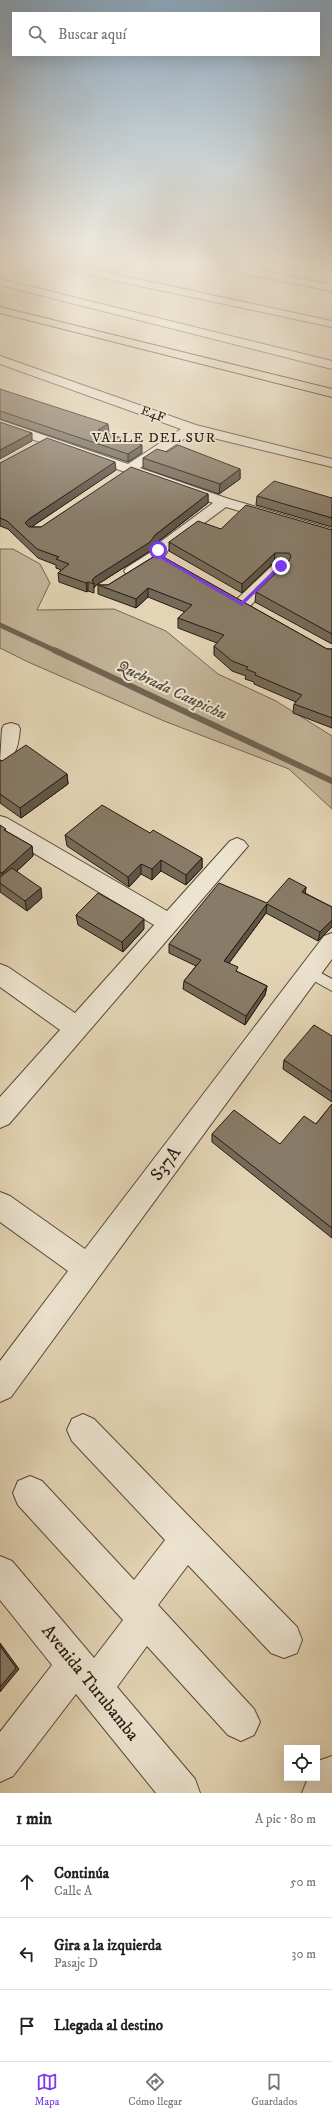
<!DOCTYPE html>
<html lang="es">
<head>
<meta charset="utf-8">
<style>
  :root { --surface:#fff; --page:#f2f2f2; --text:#222; --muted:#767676; --line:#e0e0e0; --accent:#7c3aed }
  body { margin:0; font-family:"IM FELL DW Pica",serif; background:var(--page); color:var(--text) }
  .controls { position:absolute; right:12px; bottom:12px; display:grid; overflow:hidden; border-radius:0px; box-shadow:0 4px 16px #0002 }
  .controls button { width:36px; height:36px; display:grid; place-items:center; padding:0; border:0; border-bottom:1px solid var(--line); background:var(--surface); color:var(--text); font:20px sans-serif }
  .stop { position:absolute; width:12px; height:12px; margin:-9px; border:3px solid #7c3aed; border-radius:50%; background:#fff }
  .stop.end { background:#7c3aed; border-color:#fff; box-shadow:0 1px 4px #0008 }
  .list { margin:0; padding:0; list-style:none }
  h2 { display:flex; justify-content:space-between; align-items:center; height:52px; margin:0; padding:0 16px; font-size:17px }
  h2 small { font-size:13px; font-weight:400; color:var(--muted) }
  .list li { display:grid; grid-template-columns:26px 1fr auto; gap:12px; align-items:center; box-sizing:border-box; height:72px; padding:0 16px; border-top:1px solid var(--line) }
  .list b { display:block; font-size:15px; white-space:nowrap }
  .list p { margin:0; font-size:13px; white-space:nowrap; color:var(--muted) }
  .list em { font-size:13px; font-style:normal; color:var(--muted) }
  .icon { flex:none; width:22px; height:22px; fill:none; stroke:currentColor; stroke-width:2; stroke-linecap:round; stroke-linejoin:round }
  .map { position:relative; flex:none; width:332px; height:1793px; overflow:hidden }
  .search { position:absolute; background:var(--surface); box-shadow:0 4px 16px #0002; left:12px; right:12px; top:12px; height:44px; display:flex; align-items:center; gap:10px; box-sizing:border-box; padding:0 14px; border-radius:0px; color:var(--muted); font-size:15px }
  .sheet { height:268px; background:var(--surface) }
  nav { display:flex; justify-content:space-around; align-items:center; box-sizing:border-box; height:56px; border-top:1px solid var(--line); background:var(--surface); font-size:11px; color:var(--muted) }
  nav a { display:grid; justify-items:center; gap:2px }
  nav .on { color:var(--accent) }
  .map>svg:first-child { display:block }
  .green { fill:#c4b59a; stroke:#746756 }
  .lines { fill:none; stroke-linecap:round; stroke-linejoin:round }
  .stream-far1 { stroke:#716352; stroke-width:5 }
  .stream { stroke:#716352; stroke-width:6 }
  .lane-casing { stroke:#55483a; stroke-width:2 }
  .street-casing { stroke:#55483a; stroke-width:2 }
  .primary-casing { stroke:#251911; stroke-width:2 }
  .lane { fill:#ede4d0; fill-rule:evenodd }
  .street { fill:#ede4d0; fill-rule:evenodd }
  .primary { fill:#e4d5b6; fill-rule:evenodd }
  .wall { fill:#756a59; stroke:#251911 }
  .shaded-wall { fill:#5f5648; stroke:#251911 }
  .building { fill:#887b67; stroke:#251911 }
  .route { fill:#7c3aed }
  .labels { text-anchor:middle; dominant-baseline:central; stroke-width:4; stroke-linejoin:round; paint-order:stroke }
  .far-street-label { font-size:13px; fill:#251911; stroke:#ede4d0 }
  .far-quarter-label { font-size:14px; letter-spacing:1px; fill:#251911; stroke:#ede4d0 }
  .water-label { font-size:16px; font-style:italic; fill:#574b3d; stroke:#ede4d0 }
  .near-street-label { font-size:18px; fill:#251911; stroke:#ede4d0 }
</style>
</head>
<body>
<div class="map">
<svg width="332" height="1793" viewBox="0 0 332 1793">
  <rect width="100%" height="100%" fill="#e4d5b6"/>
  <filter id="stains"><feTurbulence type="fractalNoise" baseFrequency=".005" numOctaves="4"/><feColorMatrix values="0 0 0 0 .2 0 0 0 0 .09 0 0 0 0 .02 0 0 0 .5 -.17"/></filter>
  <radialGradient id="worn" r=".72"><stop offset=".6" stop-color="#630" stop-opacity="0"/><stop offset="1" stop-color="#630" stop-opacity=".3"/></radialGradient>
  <polygon class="green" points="0,549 13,549 40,564 50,583 37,610 114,609 166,631 218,674 276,701 332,736 332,809 289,769 164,721 28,662 0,648"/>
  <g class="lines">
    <polyline class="stream-far1" points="0,625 56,651"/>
    <polyline class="stream" points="54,650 332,781"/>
    <defs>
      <polygon id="lane" points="310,967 332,979 332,991 305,976 304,972 305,968"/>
      <g id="street">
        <polygon points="51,265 72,265 332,321 332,327 56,268"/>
        <polygon points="213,265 235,265 332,285 332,291 218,268"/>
        <polygon points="0,279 332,361 332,369 0,285"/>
        <path d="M0 356 196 425 332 459V467L193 433 140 468 229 499 332 529V539L226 507 168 550C163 562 140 578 126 574L124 571 126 568 151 552 156 545 213 503 0 428V420L128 464 181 429 0 364Z"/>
        <polygon points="281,561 287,563 289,566 287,569 248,608 236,608 234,604 236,600 275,563"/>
        <path d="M11 723 18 725 20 729C18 745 18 757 0 762L2 729 4 725Z"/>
        <polygon points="0,816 7,818 167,911 230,841 237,838 244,841 248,846 9,1124 0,1128 0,1097 60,1030 0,987 0,964 8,967 75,1013 154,925 0,833"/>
        <polygon points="332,933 332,959 11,1397 0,1402 0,1361 68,1271 0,1222 0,1192 10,1196 85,1249 324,936"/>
        <polygon points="83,1414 94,1419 297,1627 302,1640 297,1653 284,1658 271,1653 188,1565 158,1605 254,1709 260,1722 254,1735 241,1741 228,1735 147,1646 117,1687 195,1779 200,1793 156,1793 76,1694 13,1776 0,1782 0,1732 52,1665 0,1600 0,1556 12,1561 94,1658 123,1620 18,1505 13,1493 18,1481 30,1476 42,1481 134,1580 165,1540 72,1441 67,1430 72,1419"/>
        <polygon points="332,1756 332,1793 302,1793 308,1778 317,1778 318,1761"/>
      </g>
      <polygon id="primary" points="0,307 332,389 332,397 0,313"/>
    </defs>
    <use href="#lane" class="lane-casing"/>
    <use href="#street" class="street-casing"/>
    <use href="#primary" class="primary-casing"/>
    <use href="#lane" class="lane"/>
    <use href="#street" class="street"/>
    <use href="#primary" class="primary"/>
  </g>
  <g class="wall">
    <polygon points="0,389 109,432 108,433 142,453 128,462 0,419"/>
    <polygon points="167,452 240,469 240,479 219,494 143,468 143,458"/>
    <polygon points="0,463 116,470 31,527 41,527 208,494 208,503 155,544 150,551 95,586 94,588 94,593 88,591 87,592 59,582 58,573 61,570 56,568 56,565 38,558 8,529 0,526"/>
    <polygon points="257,496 332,498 332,527 256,505"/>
    <polygon points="221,529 332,530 332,644 255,602 256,592 288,562 274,562 242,593 169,551 169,542"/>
    <polygon points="158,554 327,649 332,649 332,728 293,713 294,704 296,702 254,684 254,682 245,679 246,676 232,671 214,655 214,646 217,643 178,628 178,618 185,612 148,597 136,608 98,594 98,585 108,585"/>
    <polygon points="0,760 2,761 67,774 68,784 21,818 0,803"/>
    <polygon points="0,825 6,831 32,846 33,856 17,871 42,898 27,911 0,892"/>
    <polygon points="150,833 202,858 202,868 186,885 161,871 152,880 141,874 129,887 67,846 65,835"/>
    <polygon points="306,887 305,893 332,907 332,927 318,941 266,913 229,963 238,972 267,986 265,995 245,1025 183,989 184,981 196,966 169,953 169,944"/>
    <polygon points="76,915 144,929 123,952 78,925"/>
    <polygon points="332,1036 332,1102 283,1069 284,1060"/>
    <polygon points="332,1104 332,1238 212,1142 212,1134 280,1144 316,1124"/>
  </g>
  <g class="shaded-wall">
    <polygon points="108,424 109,432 99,438 98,430"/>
    <polygon points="32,433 32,441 0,459 0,450"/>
    <polygon points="142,445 142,453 128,462 128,454"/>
    <polygon points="115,462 116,470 30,528 26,532 25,523 29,519"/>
    <polygon points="240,469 240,479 219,494 220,484"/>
    <polygon points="208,494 208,503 155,544 150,551 95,586 94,588 94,584 92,580 95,577 155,535"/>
    <polygon points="275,553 274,562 242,593 242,584"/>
    <polygon points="88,582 88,591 87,592 86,583"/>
    <polygon points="148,588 148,597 136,608 136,599"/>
    <polygon points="67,774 68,784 21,818 20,808"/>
    <polygon points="32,846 33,856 4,883 2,873"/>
    <polygon points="202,858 202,868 186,885 186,875"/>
    <polygon points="161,860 161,871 152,880 152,869"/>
    <polygon points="141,864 141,874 129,887 128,877"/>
    <polygon points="306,887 305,896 302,892"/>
    <polygon points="41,888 42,898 27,911 25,901"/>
    <polygon points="267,904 266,913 224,970 224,961"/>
    <polygon points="144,919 144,929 123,952 122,942"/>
    <polygon points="332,920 332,927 318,941 320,932"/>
    <polygon points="267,986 265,995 245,1025 246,1016"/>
    <polygon points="0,1643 19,1669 0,1692"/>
  </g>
  <g class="building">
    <polygon points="0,389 108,424 98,430 142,445 128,454 0,411"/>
    <polygon points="0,422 32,433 0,450"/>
    <polygon points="47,438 115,462 29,519 25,523 29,527 41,527 131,467 208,494 155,535 150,542 95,577 92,580 94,584 88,582 86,583 58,573 69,564 56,559 59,557 37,549 7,521 0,518 0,463"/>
    <polygon points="178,445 240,469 220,484 143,458 157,449 167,452"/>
    <polygon points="274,481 332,498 332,518 257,496"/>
    <polygon points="246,505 332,530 332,634 256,592 289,561 291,556 289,553 275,553 242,584 169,542 198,521 221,529"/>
    <polygon points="158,554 327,649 332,649 332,718 294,704 302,695 255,675 256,673 246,669 248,667 232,661 214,646 224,635 178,618 192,605 148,588 136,599 98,585 108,585"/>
    <polygon points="26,745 67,774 20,808 0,794 0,760 2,761"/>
    <polygon points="102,805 150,833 153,830 202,858 186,875 161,860 152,869 141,864 128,877 65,835"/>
    <polygon points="0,825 6,829 4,830 32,846 2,873 0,872"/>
    <polygon points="12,868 41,888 25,901 0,883 0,877"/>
    <polygon points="289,878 306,887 302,892 332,907 332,920 320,932 267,904 224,961 238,967 236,971 267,986 246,1016 184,981 201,960 169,944 219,883 267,903"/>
    <polygon points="98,893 144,919 122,942 76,915"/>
    <polygon points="314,1025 332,1036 332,1092 284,1060"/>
    <polygon points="332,1104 332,1228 212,1134 234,1110 280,1144 304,1116 316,1124"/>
    <polygon points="0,1646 16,1668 0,1687"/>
  </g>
  <linearGradient id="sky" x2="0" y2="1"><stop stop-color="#8ca8be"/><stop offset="0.51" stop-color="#f3ecde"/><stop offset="1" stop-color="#f3ecde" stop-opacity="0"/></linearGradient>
  <rect width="332" height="516" fill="url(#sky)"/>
  <polygon class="route" points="156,549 160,550 160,555 241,602 279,565 283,566 242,606 156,556"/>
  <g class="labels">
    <g class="far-street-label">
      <text transform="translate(153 414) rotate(20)">E4F</text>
    </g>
    <g class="far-quarter-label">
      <text x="154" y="438">VALLE DEL SUR</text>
    </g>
    <g class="water-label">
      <text transform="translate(172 690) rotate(25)">Quebrada Caupichu</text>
    </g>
    <g class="near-street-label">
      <text transform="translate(166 1164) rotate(-53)">S37A</text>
      <text transform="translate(90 1683) rotate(51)">Avenida Turubamba</text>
    </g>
  </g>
  <rect width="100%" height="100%" filter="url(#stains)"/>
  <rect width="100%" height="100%" fill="url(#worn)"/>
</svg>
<div class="controls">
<button><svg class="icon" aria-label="locate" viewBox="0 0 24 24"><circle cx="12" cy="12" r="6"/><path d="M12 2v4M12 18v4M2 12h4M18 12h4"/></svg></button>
</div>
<div class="stop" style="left:158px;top:550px"></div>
<div class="stop end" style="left:281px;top:566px"></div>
<div class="search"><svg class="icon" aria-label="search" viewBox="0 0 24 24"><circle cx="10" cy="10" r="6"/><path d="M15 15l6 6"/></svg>Buscar aquí</div>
</div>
<section class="sheet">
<h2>1 min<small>A pie · 80 m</small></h2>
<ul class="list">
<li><svg class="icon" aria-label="ahead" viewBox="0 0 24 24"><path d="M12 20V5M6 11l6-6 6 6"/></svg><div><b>Continúa</b><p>Calle A</p></div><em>50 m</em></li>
<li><svg class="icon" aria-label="left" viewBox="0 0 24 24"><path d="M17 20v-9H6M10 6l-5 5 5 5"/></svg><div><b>Gira a la izquierda</b><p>Pasaje D</p></div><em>30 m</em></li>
<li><svg class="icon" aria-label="arrive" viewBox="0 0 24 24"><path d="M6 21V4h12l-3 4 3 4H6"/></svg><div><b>Llegada al destino</b></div></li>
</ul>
</section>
<nav>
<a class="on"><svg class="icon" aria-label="map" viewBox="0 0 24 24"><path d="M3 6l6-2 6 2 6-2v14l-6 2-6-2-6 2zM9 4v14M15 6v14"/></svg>Mapa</a>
<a><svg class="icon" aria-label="directions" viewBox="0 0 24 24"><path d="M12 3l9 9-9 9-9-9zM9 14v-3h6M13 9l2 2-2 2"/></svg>Cómo llegar</a>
<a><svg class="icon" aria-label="saved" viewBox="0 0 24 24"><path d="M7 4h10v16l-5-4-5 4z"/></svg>Guardados</a>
</nav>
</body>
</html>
